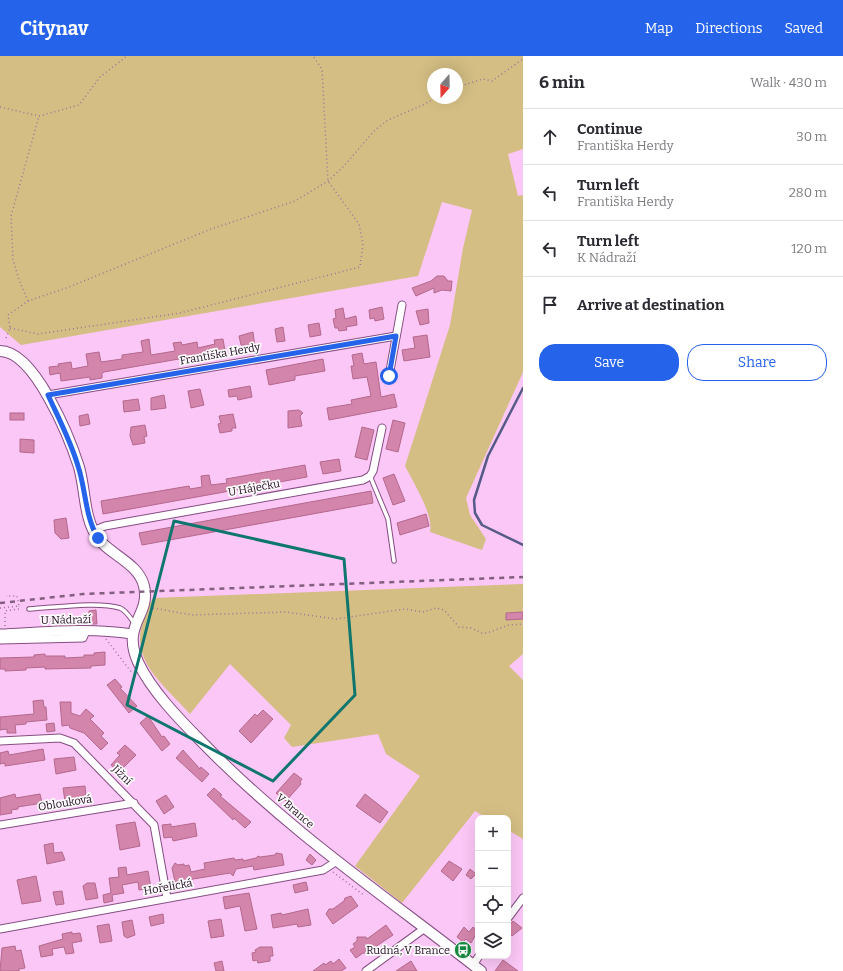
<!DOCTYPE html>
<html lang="en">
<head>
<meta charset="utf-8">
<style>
  :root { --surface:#fff; --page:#f7f7f7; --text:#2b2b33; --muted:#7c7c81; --line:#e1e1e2; --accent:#2563eb }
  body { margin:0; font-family:Bitter,serif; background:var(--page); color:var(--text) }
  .controls { position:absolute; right:12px; bottom:12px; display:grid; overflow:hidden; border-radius:8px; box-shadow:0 4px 16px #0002 }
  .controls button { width:36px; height:36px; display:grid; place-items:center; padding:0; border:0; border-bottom:1px solid var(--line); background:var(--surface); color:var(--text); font:20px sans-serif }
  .compass { position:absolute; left:427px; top:12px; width:36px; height:36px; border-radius:50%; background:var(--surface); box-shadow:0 4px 16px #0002; rotate:200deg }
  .stop { position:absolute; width:12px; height:12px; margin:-9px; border:3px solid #2563eb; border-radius:50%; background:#fff }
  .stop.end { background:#2563eb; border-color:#fff; box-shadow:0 1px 4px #0008 }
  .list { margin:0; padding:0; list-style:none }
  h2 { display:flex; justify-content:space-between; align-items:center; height:52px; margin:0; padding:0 16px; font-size:17px }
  h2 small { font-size:13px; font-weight:400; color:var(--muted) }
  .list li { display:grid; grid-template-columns:26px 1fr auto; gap:12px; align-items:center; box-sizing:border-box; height:56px; padding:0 16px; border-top:1px solid var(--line) }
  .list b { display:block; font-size:15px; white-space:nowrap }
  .list p { margin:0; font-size:13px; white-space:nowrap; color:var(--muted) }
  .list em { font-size:13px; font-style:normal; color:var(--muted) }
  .actions { display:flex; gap:8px; padding:12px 16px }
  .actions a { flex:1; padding:9px 0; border:1px solid var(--accent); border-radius:16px; text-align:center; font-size:14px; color:var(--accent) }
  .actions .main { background:var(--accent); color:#fff }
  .icon { flex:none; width:22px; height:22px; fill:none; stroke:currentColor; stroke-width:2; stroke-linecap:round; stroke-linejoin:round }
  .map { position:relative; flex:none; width:523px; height:915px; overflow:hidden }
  header { display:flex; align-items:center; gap:24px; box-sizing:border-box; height:56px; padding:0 20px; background:var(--accent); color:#fff }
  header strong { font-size:19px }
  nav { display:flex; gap:22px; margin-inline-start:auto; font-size:14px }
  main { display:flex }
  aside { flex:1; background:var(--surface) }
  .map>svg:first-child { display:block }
  .green { fill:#d4be84; fill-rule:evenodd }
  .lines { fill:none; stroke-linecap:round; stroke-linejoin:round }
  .stream { stroke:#555a87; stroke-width:2.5 }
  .building { fill:#d385ab; stroke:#b4688d }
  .service-casing { stroke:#864d82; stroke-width:5.5 }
  .minor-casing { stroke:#864d82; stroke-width:9 }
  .tertiary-casing { stroke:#864d82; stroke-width:11 }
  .secondary-casing { stroke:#864d82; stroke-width:12 }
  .path { stroke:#9d759a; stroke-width:1.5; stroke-dasharray:1 3; stroke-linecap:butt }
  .service { stroke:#fff; stroke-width:3.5 }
  .minor { stroke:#fff; stroke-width:7 }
  .tertiary { stroke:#fff; stroke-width:9 }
  .secondary { stroke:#fff; stroke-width:10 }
  .rail { stroke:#835f80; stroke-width:2.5; stroke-dasharray:5 5; stroke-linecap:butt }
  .route { stroke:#2563eb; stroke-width:5 }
  .marked { fill:none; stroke:#0f766e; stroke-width:3; stroke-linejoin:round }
  .labels { text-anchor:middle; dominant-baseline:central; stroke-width:3.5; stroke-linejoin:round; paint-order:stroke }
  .street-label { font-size:11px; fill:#240c22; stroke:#fbfbfb }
  .poi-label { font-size:11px; fill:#240c22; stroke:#fbfbfb; text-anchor:end }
</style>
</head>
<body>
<header>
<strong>Citynav</strong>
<nav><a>Map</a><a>Directions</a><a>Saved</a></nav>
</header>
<main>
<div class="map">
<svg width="523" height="915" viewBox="0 0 523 915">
  <rect width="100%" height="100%" fill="#fbc7f6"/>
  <g class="green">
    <path d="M0 0H523V93L508 98 518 140 523 139V316L466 442 470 459 486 483 482 494 430 476C434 459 413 426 405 410L450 269 463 192 472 154 442 146 418 220 21 289 0 271ZM433 18H457V42H433Z"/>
    <path d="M523 528V598L509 610 523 624V783L508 774V762H487L475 755 402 847 355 810 420 720 386 698 378 678 292 691 284 682 291 669 230 608 190 658C154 618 121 598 153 542Z"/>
  </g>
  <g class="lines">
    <polyline class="stream" points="523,332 488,400 474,444 475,457 482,469 523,489"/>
  </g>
  <g class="building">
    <polygon points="437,220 444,220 448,225 452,225 451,235 442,234 434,237 434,232 416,240 412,232 431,225"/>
    <polygon points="382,251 384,263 375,265 374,262 370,263 369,254"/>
    <polygon points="343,252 345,263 356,260 357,269 346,271 347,274 339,275 338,272 335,272 333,263 336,262 335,254"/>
    <polygon points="428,253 429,267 420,269 416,255"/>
    <polygon points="319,267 321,279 310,281 308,269"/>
    <polygon points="283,271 285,285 277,286 275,273"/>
    <polygon points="253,276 255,291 246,293 245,289 241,289 239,280"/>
    <polygon points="427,279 430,301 404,305 402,294 415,292 413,281"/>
    <polygon points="149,283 151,299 175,295 173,287 181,286 182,289 197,286 198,292 215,288 214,284 223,283 225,295 104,316 102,317 102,322 90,324 90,321 61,325 60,317 50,319 49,311 59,310 58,308 71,306 72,313 88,310 86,298 99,296 101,306 122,303 122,299 143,296 141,285"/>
    <polygon points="362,297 364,308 376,306 381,341 394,338 397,351 329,364 327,352 352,348 351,344 371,340 367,321 353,323 351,310 354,310 352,299"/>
    <polygon points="323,303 325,315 295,320 295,324 269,329 266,314"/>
    <polygon points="250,330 252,341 238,344 237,340 229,341 228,334"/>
    <polygon points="200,333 204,349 191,352 188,335"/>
    <polygon points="164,339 166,352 151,354 151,342"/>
    <polygon points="138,343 140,354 124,356 123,345"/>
    <polygon points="299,354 303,357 300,360 302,370 288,372 288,355"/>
    <rect x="10" y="357" width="14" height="7"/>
    <polygon points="88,358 90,368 80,370 79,360"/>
    <polygon points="233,358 236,372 232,372 232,375 220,377 218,368 221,367 219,360"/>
    <polygon points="393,364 405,367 398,396 386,393"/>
    <polygon points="145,369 147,380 144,381 145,387 133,389 130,380 131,371"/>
    <polygon points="362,371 374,374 367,404 355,401"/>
    <polygon points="20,383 34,384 34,397 20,396"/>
    <polygon points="339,403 341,415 323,418 320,406"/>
    <polygon points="305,409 307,421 103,458 101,445 189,430 190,433 202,431 201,420 209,419 211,429 227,427 226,423"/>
    <polygon points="394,418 405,445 393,449 383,422"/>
    <polygon points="371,435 373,447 142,489 139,477"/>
    <polygon points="426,458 429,470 400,479 397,467"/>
    <polygon points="66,462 69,482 61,483 55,477 54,464"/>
    <polygon points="96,554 97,568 89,568 89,555"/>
    <polygon points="523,556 523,563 506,564 506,557"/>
    <polygon points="105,596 105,609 91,610 91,612 45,613 45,611 26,612 26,614 5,615 5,613 0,613 0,602 34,601 34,599 45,598 45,600 65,600 65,602 84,601 84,599 94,599 94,597"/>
    <polygon points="115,623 122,631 120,632 137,650 129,657 107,629"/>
    <polygon points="43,644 44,651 46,651 47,664 26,666 26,668 15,669 16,677 7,677 7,673 0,674 0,661 34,658 33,645"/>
    <polygon points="60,646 71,646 71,657 80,660 86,653 94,660 90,663 104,677 101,680 108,687 101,694 84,677 70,672 69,669 62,670"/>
    <polygon points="263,654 273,663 251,687 239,675 255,658 257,660"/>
    <polygon points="148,660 162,681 164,680 170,688 162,695 140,667"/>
    <polygon points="54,667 55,675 47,676 46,668"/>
    <polygon points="125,689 136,699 119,716 111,709 120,699 117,697"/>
    <polygon points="43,693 45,704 5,710 5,707 0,708 0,697 8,695 9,699"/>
    <polygon points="183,694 200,713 201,711 209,718 202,726 176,702"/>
    <polygon points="74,701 76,714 56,718 54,703"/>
    <polygon points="294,717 302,723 300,726 301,728 286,745 276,737"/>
    <polygon points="85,730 86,742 65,745 63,732"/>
    <polygon points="214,732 222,739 220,740 251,766 245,772 234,762 233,764 207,739"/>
    <polygon points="15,738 16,742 40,738 42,747 18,751 18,753 11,754 12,757 0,759 0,742"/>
    <polygon points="365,738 388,756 380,767 356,750"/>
    <polygon points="166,739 174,751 164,758 156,745"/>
    <polygon points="135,766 140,790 120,794 116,769"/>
    <polygon points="195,767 197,780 173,785 172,781 164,782 162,769 171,768 171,771"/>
    <polygon points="53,787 54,797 62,796 65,804 47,808 44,789"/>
    <polygon points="276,797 282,798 284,809 254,814 253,810 236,813 233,820 230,817 175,826 172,812 175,807 178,809 184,808 184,810 189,809 191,816 205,813 204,807 234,802 235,804 243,803 243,805 256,802 258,800 260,801 275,799"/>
    <polygon points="310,798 316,804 312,809 306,804"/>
    <polygon points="449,805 462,813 453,825 441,815"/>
    <polygon points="126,811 127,819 148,815 151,832 139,834 138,826 122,829 124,837 112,839 113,845 104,847 103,839 111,837 109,822 119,821 118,812"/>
    <polygon points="470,813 476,818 471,823 466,819"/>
    <polygon points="36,820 41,845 22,848 17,824"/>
    <polygon points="306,826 308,834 295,837 293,829"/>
    <polygon points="87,827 95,827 98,842 86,844 83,830"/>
    <polygon points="62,835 64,848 56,849 53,836"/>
    <polygon points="249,837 257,873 245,875 240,850 225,853 223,841"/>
    <polygon points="351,840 358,850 333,868 326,858 329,853 333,853 344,845 345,842"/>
    <polygon points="308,853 311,869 298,871 297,868 273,872 271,859 281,857 282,859"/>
    <polygon points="163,858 164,867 151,870 149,861"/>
    <polygon points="221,863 224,880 211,882 208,865"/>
    <polygon points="132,864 135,879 127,882 124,880 122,866"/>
    <polygon points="513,865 522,872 512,880 508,877 508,872"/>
    <polygon points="109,868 112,885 100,887 97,870"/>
    <polygon points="386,869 393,879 369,895 369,898 363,897 356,902 350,894 355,891 353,888 357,885 357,881 366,881 367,883"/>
    <polygon points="464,871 469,876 473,871 478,875 471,887 466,883 463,886 457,881"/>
    <polygon points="72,876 72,878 80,877 82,885 72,887 74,897 66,898 64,891 52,893 53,899 41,901 39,890 63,883 62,878"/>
    <polygon points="15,890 16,895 21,894 25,912 19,913 19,915 0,915 2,892"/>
    <polygon points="260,891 272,891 273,900 270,900 270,905 258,907 257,904 253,905 252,897 256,896 255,894"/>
    <polygon points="339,903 346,912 341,915 313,915 324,907 325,909 331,905 333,908"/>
    <polygon points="503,904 518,915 495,915"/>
    <polygon points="222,905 224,915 216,915 214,907"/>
    <polygon points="411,905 417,915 396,915"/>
  </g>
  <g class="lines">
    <defs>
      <g id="service">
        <polyline points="370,420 388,463 394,505"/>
        <path d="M29 553C53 552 97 545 120 552 126 554 131 563 135 568"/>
      </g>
      <g id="minor">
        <polyline points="389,320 402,249"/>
        <polyline points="48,339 396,280"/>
        <polyline points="93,475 105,470 363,424 370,420 373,415 382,372"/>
        <polyline points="0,584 83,582 86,575"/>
        <polyline points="0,685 60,682 74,687 154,769 167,842"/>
        <polyline points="0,769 134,747"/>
        <polyline points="508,862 523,842"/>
        <polyline points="0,873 323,814 337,805"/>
        <polyline points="473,909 479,900"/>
        <polyline points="366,915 425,872"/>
      </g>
      <path id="tertiary" d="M0 578C43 576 90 571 132 578"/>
      <path id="secondary" d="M0 295C35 295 70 383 79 411 85 432 84 457 94 476 105 498 138 505 144 530 151 560 121 568 138 606 151 634 179 663 201 685 285 772 386 841 481 915"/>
    </defs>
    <use href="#service" class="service-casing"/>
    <use href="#minor" class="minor-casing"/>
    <use href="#tertiary" class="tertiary-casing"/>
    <use href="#secondary" class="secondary-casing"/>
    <g class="path">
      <polyline points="457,31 483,23 492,25 523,3"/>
      <polyline points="0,51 39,60 79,49 100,21 127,0"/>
      <polyline points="28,245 19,224 13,203 11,160 39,60"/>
      <polyline points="10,272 38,278 180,257 360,211 363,188 359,168 328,125 322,13 313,0"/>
      <polyline points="6,282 10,272 8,259 28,245 69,231 211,173 295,145 328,125 344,110 375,74 388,64 425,48 435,42"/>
      <polyline points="0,552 19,550 17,540 6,540"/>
      <polyline points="153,552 192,559 286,556 336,563 405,553 423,556 436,552 444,554 459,571 471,572 482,577 487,577 509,569 523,568"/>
      <polyline points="5,570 5,555 19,553 19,550"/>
      <polyline points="106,583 132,617"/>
      <polyline points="333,816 365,840"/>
    </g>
    <use href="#service" class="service"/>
    <use href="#minor" class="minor"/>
    <use href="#tertiary" class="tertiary"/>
    <use href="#secondary" class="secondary"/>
    <polyline class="rail" points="0,547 83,538 523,521"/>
  </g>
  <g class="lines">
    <path class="route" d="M98 482C85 461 86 434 78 410 71 386 59 363 48 339L396 280 389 320"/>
  </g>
  <path class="marked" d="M174 465 344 503 355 639 273 725 127 649Z"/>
  <defs>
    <symbol id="bus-disc" viewBox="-11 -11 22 22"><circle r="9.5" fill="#188840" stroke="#fbfbfb"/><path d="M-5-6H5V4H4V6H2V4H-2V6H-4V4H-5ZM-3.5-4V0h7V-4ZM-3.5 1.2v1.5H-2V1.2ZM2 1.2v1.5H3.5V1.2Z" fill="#fff"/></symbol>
  </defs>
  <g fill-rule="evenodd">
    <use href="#bus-disc" x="453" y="884" width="20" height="20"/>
  </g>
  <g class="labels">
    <g class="street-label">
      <text transform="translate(220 298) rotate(-10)">Františka Herdy</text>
      <text transform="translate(254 432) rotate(-10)">U Háječku</text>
      <text transform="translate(66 564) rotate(-1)">U Nádraží</text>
      <text transform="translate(122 719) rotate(45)">Jižní</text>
      <text transform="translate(65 747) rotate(-9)">Oblouková</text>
      <text transform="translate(295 755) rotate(41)">V Brance</text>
      <text transform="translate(168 831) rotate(-10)">Hořelická</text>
    </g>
    <g class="poi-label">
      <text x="450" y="894">Rudná, V Brance</text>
    </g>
  </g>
</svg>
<div class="controls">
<button>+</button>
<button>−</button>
<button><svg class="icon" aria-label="locate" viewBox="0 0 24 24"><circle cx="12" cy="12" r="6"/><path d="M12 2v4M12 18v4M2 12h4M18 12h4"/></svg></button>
<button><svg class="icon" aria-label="layers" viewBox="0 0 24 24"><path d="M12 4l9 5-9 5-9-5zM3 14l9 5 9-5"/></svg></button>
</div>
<svg class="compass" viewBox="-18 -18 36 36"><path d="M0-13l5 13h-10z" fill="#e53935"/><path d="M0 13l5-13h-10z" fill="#7c7c81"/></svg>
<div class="stop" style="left:389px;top:320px"></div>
<div class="stop end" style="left:98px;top:482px"></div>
</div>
<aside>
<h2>6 min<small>Walk · 430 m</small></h2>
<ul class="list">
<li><svg class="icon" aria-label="ahead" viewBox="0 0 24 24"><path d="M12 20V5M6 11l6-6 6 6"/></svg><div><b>Continue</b><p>Františka Herdy</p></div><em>30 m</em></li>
<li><svg class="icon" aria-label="left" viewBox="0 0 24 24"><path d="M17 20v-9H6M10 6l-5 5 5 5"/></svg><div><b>Turn left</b><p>Františka Herdy</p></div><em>280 m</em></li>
<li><svg class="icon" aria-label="left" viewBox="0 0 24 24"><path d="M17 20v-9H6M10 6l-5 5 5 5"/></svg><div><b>Turn left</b><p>K Nádraží</p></div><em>120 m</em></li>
<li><svg class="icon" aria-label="arrive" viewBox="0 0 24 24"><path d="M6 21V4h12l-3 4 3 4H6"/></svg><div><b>Arrive at destination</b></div></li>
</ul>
<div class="actions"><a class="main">Save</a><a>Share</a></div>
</aside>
</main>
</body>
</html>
